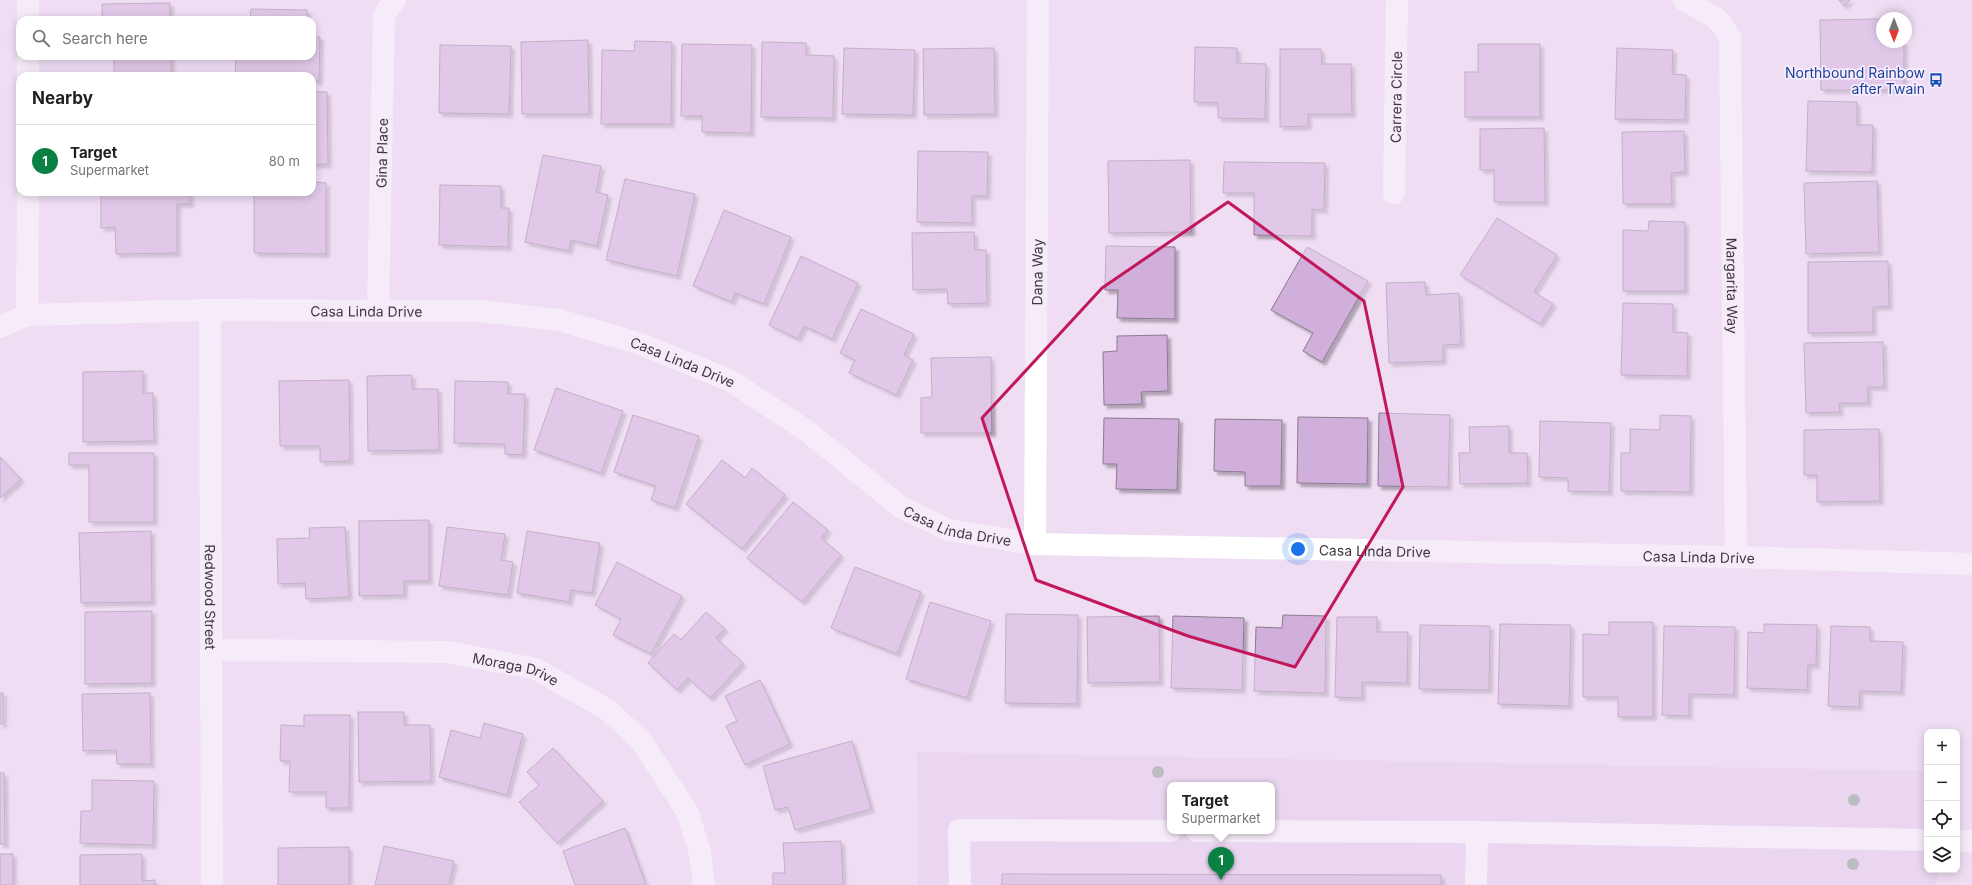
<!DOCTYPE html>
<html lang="en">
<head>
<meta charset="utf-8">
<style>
  :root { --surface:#fff; --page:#f2f2f2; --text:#202124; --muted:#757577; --line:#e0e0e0; --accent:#0b8043 }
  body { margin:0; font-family:Inter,sans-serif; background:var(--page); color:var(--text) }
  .controls { position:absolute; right:12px; bottom:12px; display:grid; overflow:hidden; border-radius:8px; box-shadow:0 2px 10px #0003 }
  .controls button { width:36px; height:36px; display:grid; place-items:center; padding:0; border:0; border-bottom:1px solid var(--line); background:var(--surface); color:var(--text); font:20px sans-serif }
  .compass { position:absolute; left:1876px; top:12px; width:36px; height:36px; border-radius:50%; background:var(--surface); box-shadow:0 2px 10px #0003; rotate:180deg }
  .you { position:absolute; left:1298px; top:549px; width:14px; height:14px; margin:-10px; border:3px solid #fff; border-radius:50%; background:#1a73e8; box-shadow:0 0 0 6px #1a73e833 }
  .badge { display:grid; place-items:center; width:26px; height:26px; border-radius:50%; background:var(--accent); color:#fff; font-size:13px; font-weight:700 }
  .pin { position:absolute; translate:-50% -33px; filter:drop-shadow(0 1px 2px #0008) }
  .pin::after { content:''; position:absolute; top:21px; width:14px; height:12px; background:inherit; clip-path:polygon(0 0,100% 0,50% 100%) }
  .popup { position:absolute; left:1167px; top:782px; width:108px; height:52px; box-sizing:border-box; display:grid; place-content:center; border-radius:8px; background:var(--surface); filter:drop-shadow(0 1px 3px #0005); font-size:13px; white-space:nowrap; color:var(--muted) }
  .popup b { font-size:15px; color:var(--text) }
  .popup::after { content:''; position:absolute; left:50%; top:100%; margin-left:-8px; border:8px solid transparent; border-top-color:var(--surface) }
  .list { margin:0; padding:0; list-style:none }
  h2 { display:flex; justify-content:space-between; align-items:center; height:52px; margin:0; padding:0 16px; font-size:17px }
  h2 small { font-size:13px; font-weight:400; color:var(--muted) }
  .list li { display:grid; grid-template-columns:26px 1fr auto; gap:12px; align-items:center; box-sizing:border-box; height:72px; padding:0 16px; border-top:1px solid var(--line) }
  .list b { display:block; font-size:15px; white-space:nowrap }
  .list p { margin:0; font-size:13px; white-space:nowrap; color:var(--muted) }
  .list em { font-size:13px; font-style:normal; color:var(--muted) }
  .icon { flex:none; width:22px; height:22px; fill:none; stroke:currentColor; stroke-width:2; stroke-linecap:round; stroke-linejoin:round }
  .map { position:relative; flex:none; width:1972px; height:885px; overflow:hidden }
  .search { position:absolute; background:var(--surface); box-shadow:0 2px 10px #0003; left:16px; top:16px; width:300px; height:44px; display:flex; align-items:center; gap:10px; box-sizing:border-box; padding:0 14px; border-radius:12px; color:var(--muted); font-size:15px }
  .panel { position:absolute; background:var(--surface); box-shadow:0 2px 10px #0003; left:16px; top:72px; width:300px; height:124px; border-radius:12px }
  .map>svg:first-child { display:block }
  .built { fill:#e5cfec; fill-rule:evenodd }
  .building { fill:#d0afda; stroke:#8a7a8f; filter:url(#shadow) }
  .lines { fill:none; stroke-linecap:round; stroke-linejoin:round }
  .minor { stroke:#fff; stroke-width:22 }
  .tree { fill:#7f9787 }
  .marked { fill:none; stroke:#c2185b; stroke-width:3; stroke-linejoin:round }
  .labels { text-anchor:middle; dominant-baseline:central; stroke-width:3.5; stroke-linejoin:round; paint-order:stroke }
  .transit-label { font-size:14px; fill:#164399; stroke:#faecff; text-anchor:end }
  .street-label { font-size:14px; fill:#3f3841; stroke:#faecff }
</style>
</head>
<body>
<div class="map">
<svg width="1972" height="885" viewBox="0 0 1972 885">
  <defs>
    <filter id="shadow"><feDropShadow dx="3.5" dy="3.5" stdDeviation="1" flood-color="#0004"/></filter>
  </defs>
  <rect width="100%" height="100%" fill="#efddf4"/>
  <path class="built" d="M917 752 1927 771V870H1937V885H918ZM1170 785H1272V831H1170Z"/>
  <g class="building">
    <polygon points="1839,0 1850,0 1844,6"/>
    <polygon points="170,3 170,20 102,20 102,4"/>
    <polygon points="251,9 307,10 307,20 250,20"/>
    <polygon points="1882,19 1882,42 1904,42 1904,90 1821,90 1820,20"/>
    <polygon points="312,37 320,37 319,81 312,81 312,76 235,76 236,56 312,56"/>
    <polygon points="588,40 589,114 522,114 521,42"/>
    <polygon points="635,41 672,42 671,124 601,124 602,50 634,51"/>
    <polygon points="762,42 806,43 806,55 834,56 833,118 761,117"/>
    <polygon points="682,44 752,45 751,133 702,132 702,116 681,116"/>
    <polygon points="1478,44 1540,44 1540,117 1465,117 1465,72 1478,72"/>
    <polygon points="440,45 511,46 509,114 439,113"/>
    <polygon points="1195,47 1237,48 1237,63 1266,64 1265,119 1218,118 1218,103 1194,102"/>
    <polygon points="844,48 915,50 913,115 842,114"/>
    <polygon points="994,48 995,114 924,115 923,49"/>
    <polygon points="1617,48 1673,50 1672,74 1686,75 1685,120 1615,119"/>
    <polygon points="1280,49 1321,49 1322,64 1351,64 1352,114 1308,114 1308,126 1280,127"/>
    <polygon points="114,56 171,56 171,74 114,75"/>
    <polygon points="312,92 327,92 328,164 312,165"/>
    <polygon points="1808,101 1857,102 1857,125 1873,125 1872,172 1806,171"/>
    <polygon points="1544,128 1545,202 1494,202 1494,170 1480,170 1480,129"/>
    <polygon points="1684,131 1685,172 1671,173 1672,204 1623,204 1622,132"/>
    <polygon points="918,151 988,152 987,196 972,196 972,223 917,222"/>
    <polygon points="543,155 601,166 596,192 608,195 597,246 571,240 569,251 525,242"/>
    <polygon points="1190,160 1191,232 1109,233 1108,161"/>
    <polygon points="1224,162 1325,163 1324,210 1312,209 1312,236 1254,235 1254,193 1223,193"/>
    <polygon points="625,179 695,194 677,276 606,260"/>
    <polygon points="1877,181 1879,252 1806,254 1804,183"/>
    <polygon points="312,182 326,183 326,254 254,253 254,192 312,192"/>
    <polygon points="440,185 501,186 501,208 509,208 508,247 439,245"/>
    <polygon points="101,192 190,192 190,204 177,204 177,253 116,254 115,227 101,228"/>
    <polygon points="724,210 791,237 764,304 735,293 732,302 693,286"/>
    <polygon points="1497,218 1557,255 1534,292 1553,304 1540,324 1460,275"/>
    <polygon points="1649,221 1685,222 1685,291 1623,291 1623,230 1648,231"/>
    <polygon points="974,232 975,250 986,250 987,303 948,304 947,289 913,290 912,233"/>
    <polygon points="1106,246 1175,247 1175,319 1117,318 1118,290 1105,290"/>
    <polygon points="1307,247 1368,281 1322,362 1303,351 1313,333 1271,310"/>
    <polygon points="801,256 858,283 832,339 804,326 798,339 769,325"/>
    <polygon points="1888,261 1889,306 1873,307 1873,332 1808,333 1808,262"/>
    <polygon points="1425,282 1426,295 1459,293 1461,344 1443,345 1443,361 1389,363 1386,283"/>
    <polygon points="1623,303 1673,304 1673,332 1688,333 1687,376 1621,375"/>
    <polygon points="861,309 914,334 904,355 913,360 896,395 849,373 855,360 840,353"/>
    <polygon points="1167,335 1168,391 1141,392 1142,404 1104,405 1103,352 1117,351 1117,336"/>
    <polygon points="1883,342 1884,387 1868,387 1868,403 1839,403 1840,412 1806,413 1804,343"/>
    <polygon points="991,357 992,433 921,433 921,398 932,397 931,358"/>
    <polygon points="143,371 143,393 153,393 154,441 83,442 83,372"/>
    <polygon points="412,375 412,389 438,389 439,450 368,451 367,376"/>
    <polygon points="349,380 350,461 320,462 320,446 280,446 279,381"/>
    <polygon points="455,381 508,382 508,394 525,394 523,455 505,454 505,444 454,443"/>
    <polygon points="556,388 623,411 601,473 534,450"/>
    <polygon points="1379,413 1450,415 1448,487 1378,486"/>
    <polygon points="633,415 699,436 675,508 651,500 656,486 614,472"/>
    <polygon points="1660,415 1691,416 1690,492 1621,491 1621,453 1630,453 1630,429 1660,430"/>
    <polygon points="1298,417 1368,418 1367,484 1297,483"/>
    <polygon points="1104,418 1179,419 1177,490 1116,489 1117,464 1103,464"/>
    <polygon points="1215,419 1282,420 1281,486 1245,486 1245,472 1214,471"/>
    <polygon points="1540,421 1611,423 1609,492 1568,491 1568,478 1539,477"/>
    <polygon points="1509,426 1509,453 1527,453 1528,483 1460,484 1459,453 1470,453 1469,427"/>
    <polygon points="1879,429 1880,501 1817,502 1817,475 1804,475 1804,430"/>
    <polygon points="69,453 154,453 154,522 89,522 89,465 69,465"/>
    <polygon points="0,457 21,479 0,498"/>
    <polygon points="722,460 745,478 752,468 785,495 742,549 686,504"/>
    <polygon points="793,502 828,530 821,538 841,555 802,602 747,558"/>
    <polygon points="429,520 429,581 404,581 404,595 359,596 359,521"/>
    <polygon points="345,527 349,597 306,599 305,583 278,584 277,539 310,538 309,528"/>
    <polygon points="447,527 505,534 501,560 513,562 508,595 439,586"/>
    <polygon points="151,531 152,602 81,603 79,533"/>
    <polygon points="527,531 600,543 592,593 571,590 569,602 517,593"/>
    <polygon points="617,562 682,596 651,654 613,635 621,619 595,605"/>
    <polygon points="855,567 921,592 897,654 831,628"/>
    <polygon points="930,602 991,621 967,698 906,679"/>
    <polygon points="152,611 152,683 85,684 85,612"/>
    <polygon points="706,612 725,629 716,638 743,663 710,698 688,678 677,690 648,663 674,634 681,640"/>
    <polygon points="1006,614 1078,615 1077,704 1005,703"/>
    <polygon points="1283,615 1326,616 1325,693 1254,691 1256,627 1282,628"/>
    <polygon points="1159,616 1160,682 1088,683 1087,617"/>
    <polygon points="1173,616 1244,618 1242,690 1171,688"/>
    <polygon points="1337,617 1377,617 1377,632 1408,632 1407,683 1362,682 1362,698 1335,697"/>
    <polygon points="1609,622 1653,622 1653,717 1618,717 1618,697 1583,697 1583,634 1609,635"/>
    <polygon points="1500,624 1571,625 1569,706 1498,704"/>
    <polygon points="1764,624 1817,625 1816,665 1808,665 1807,690 1747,688 1748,632 1764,633"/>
    <polygon points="1420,625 1490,626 1489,690 1419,689"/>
    <polygon points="1664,626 1735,627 1734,695 1689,694 1689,716 1662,715"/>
    <polygon points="1831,626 1870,627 1870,641 1903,642 1901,692 1860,691 1859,707 1828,706"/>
    <polygon points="760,680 790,744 745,765 726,726 737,721 725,696"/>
    <rect x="0" y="693" width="3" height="31"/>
    <polygon points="150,693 151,764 117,764 116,750 83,751 82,694"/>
    <polygon points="358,712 404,712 404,725 430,725 431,781 359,782"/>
    <polygon points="304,715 350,715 349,808 326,808 326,792 289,792 290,761 280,761 281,725 304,726"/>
    <polygon points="484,723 523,734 507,795 439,777 451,730 480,738"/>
    <polygon points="852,741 871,809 795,830 788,807 775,810 763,766"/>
    <polygon points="553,748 603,801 557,843 519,802 539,785 527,772"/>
    <polygon points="0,773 4,773 5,844 0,844"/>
    <polygon points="92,780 154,781 153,845 80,843 81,811 92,811"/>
    <polygon points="625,828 646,885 575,885 563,851"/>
    <polygon points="841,841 843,885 773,885 773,873 785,873 783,843"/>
    <polygon points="384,846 454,861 449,885 375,885"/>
    <polygon points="349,847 349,885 278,885 278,848"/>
    <rect x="0" y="854" width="13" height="31"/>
    <polygon points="142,854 142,881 155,880 155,885 80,885 80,855"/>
    <polygon points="1002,874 1441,875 1441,885 1002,885"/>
  </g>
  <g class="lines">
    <g class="minor">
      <path id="s1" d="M1684 0 1717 19 1730 37 1736 557"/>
      <polyline points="28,20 28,0"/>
      <polyline points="28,76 28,56"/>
      <path id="s2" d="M1394 193 1397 0"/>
      <path id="s3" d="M210 310 212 885"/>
      <path id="s4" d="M378 310 384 15 395 0"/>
      <polyline points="27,315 28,192"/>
      <path id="s5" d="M0 327 27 315 210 310 479 311 559 320 641 344 731 381 807 431 902 508 949 530 1035 544 1736 557 1972 564"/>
      <path id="s6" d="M1035 544 1038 0"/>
      <path id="s7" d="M211 650 448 652 536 669 608 710 642 742 688 813 700 853 704 885"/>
      <polyline points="1197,831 1477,832 1476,885"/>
      <polyline points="1477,832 1927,840"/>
      <polyline points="1957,841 1972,841"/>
      <polyline points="960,885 959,830 1170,831"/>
    </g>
  </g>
  <g class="tree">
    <circle cx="1158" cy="772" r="6"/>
    <circle cx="1854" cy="800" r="6"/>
    <circle cx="1853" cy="864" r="6"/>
  </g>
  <path d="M0 0H1972V885H0ZM1228 202 1364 301 1403 487 1295 667 1188 636 1036 580 982 418 1102 288Z" fill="#efddf4" fill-opacity=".55" fill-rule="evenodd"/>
  <path class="marked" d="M1228 202 1364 301 1403 487 1295 667 1188 636 1036 580 982 418 1102 288Z"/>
  <defs>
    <symbol id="bus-bare" viewBox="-9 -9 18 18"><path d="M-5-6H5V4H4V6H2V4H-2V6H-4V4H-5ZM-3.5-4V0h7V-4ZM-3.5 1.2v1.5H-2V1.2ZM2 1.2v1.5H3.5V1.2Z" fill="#1a4fb4" stroke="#faecff" stroke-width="2.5" paint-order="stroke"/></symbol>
  </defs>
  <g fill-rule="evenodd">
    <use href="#bus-bare" x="1926" y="70" width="20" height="20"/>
  </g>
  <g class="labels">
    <g class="transit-label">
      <text x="1925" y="72">Northbound Rainbow<tspan x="1925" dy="16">after Twain</tspan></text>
    </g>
    <g class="street-label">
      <text stroke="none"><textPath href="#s2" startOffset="96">Carrera Circle</textPath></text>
      <text stroke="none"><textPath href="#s4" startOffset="157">Gina Place</textPath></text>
      <text stroke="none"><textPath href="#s6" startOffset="272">Dana Way</textPath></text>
      <text stroke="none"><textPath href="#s1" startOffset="309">Margarita Way</textPath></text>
      <text stroke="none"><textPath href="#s5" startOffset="369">Casa Linda Drive</textPath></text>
      <text stroke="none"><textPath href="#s5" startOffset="693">Casa Linda Drive</textPath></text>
      <text stroke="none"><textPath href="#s5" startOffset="1017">Casa Linda Drive</textPath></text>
      <text stroke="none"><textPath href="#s5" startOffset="1437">Casa Linda Drive</textPath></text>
      <text stroke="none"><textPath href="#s5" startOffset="1761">Casa Linda Drive</textPath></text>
      <text stroke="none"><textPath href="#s3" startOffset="287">Redwood Street</textPath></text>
      <text stroke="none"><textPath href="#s7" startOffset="307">Moraga Drive</textPath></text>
    </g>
  </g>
</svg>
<div class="controls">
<button>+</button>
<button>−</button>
<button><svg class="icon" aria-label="locate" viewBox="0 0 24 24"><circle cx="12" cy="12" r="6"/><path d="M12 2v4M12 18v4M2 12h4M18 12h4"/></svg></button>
<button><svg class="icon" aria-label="layers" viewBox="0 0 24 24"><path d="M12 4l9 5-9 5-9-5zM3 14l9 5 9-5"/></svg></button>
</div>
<svg class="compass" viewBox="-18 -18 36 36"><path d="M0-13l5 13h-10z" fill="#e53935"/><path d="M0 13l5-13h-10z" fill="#757577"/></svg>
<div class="you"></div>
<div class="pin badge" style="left:1221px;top:880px">1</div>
<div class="popup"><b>Target</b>Supermarket</div>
<div class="search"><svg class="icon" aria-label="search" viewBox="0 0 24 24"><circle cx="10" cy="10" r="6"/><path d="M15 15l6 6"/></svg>Search here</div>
<section class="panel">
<h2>Nearby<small></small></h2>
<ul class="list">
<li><span class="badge">1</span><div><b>Target</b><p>Supermarket</p></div><em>80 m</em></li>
</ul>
</section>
</div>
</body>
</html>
